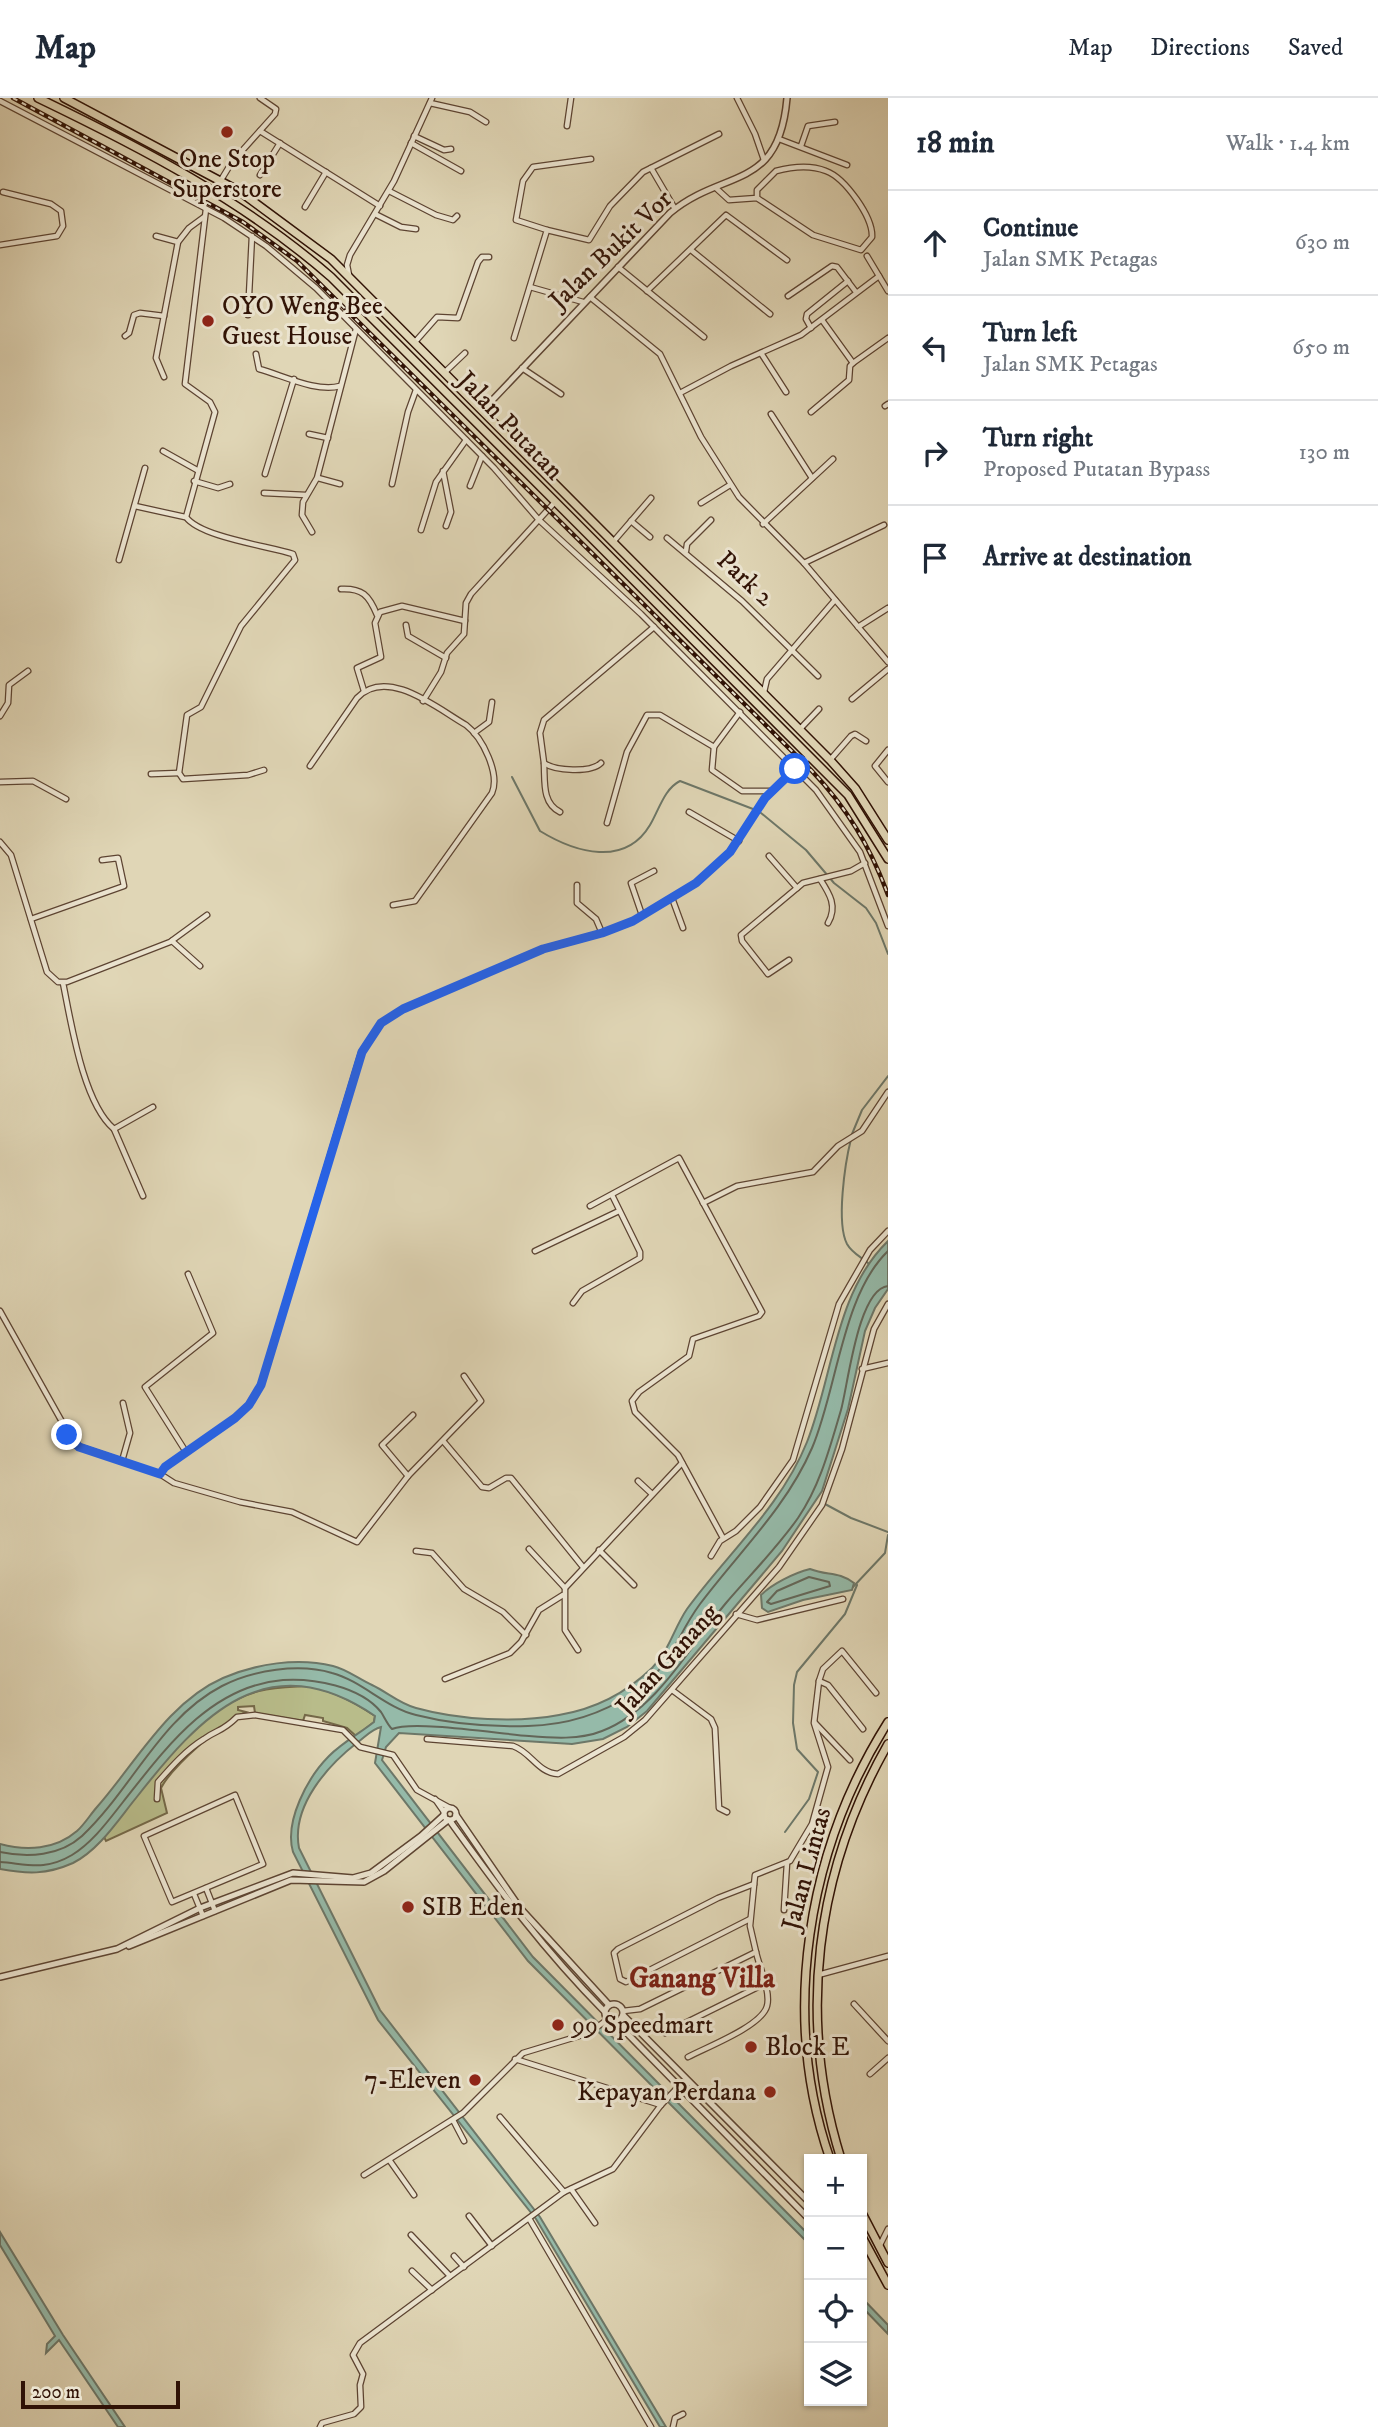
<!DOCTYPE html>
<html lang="en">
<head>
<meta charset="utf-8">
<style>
  :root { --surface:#fff; --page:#f6f6f7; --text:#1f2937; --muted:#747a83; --line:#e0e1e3 }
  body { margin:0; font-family:"IM FELL DW Pica",serif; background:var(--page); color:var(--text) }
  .controls { position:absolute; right:21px; bottom:21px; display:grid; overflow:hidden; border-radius:0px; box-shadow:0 2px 5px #0004 }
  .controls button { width:63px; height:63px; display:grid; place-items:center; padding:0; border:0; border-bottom:2px solid var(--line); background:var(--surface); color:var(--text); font:35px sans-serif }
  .scale { position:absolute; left:21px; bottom:18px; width:159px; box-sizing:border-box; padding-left:7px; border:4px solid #311306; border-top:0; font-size:19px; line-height:24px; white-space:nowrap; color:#311306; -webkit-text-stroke:5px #ebe4d0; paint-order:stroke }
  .stop { position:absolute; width:21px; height:21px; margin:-16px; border:5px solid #2563eb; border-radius:50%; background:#fff }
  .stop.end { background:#2563eb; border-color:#fff; box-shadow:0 2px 7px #0008 }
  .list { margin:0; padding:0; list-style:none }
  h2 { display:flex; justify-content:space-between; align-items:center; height:91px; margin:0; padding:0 28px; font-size:30px }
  h2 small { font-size:23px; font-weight:400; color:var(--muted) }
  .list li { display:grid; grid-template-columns:46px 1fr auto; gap:21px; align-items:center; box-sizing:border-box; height:105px; padding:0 28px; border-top:2px solid var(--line) }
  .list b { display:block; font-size:26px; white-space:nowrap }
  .list p { margin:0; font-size:23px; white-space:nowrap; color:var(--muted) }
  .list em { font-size:23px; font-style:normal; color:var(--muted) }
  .icon { flex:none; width:38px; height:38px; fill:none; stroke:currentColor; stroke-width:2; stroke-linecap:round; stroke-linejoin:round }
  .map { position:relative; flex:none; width:888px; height:2329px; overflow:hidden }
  header { display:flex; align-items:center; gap:42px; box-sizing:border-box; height:98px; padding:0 35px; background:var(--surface); border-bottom:2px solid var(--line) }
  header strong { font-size:33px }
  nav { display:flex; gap:38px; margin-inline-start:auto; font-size:24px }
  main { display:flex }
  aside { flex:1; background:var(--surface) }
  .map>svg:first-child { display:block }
  .green { fill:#b8bc8a; stroke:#746848; stroke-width:2 }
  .water { fill:#95baa9; stroke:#6d7768; stroke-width:2 }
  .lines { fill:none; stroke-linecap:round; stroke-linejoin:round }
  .shore { stroke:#636658; stroke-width:2 }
  .stream { stroke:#6d7768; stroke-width:2 }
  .minor-casing { stroke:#5d4432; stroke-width:7 }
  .tertiary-casing { stroke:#5d4432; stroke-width:8 }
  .trunk-casing { stroke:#311306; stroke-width:10 }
  .minor { stroke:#ebe4d0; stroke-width:4.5 }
  .tertiary { stroke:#ebe4d0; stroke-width:5 }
  .trunk { stroke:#e0d6b6; stroke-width:7 }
  .rail-casing { stroke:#311306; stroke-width:4.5 }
  .rail { stroke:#ebe4d0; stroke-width:2; stroke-dasharray:5; stroke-linecap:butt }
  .route { stroke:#2563eb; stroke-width:9 }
  .poi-dot { fill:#8f2418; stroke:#ebe4d0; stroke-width:2.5 }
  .labels { text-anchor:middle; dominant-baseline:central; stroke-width:6; stroke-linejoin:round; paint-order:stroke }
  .poi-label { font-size:26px; fill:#311306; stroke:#ebe4d0; text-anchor:start }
  .street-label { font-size:26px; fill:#311306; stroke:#ebe4d0 }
  .neighbourhood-label { font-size:28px; font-weight:bold; fill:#7a1f14; stroke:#ebe4d0 }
</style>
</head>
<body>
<header>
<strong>Map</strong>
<nav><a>Map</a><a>Directions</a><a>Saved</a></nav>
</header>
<main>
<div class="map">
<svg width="888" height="2329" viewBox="0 0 888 2329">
  <rect width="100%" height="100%" fill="#e0d6b6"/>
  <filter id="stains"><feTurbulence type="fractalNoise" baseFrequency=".00286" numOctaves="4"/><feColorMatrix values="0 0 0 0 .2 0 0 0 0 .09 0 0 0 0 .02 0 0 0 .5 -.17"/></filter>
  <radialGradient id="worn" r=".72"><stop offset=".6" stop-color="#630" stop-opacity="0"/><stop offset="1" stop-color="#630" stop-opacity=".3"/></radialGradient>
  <path class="green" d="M307 1588C333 1593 353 1603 375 1618L374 1624 356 1638 347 1630 323 1623V1620L305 1617 303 1623 255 1615 254 1608 238 1609V1612L246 1614C223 1624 173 1667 161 1690L167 1715 106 1743 104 1739C148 1688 189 1612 259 1593 275 1589 291 1589 307 1588Z"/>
  <g class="water">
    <path d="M888 1143V1191L875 1210 865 1233 848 1311 822 1393 782 1453 647 1613 627 1629 603 1641 572 1646 399 1635 386 1649 382 1662 533 1859 809 2137V2146L528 1863 375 1665 381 1629C372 1631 366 1638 358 1644 328 1667 291 1708 299 1750L380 1912 540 2119 666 2329H660L536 2121 378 1922 293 1754C284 1723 308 1679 329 1658 342 1645 360 1635 374 1624L375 1618C267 1545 201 1617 136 1700 118 1722 99 1752 73 1765 46 1777 27 1776 0 1771V1746C26 1753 55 1752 77 1733 84 1727 90 1717 97 1709 135 1666 168 1604 223 1580 256 1566 297 1559 333 1568 346 1571 359 1581 372 1587 387 1594 400 1606 416 1610 459 1622 516 1625 559 1617 595 1611 626 1595 652 1570 669 1553 674 1530 687 1511 727 1456 781 1409 807 1344 833 1279 835 1194 888 1143Z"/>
    <path d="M810 1471C828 1478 838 1473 854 1485L852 1492 803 1502 768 1514 762 1510 761 1497C772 1486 794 1475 810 1471Z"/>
    <polygon points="0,2134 63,2237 125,2329 118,2329 59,2242 46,2255 47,2246 55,2238 0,2147"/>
    <polygon points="862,2200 888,2227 888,2236 862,2209"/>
  </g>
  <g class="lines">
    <g class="shore">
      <polygon points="809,1479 829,1484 830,1488 771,1506 767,1504 777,1493"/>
      <path d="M0 1754C28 1760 60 1758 82 1738 132 1691 160 1620 222 1588 253 1572 299 1565 332 1575 362 1583 386 1610 416 1617 451 1626 491 1629 528 1628 565 1627 602 1616 633 1595 673 1568 674 1541 700 1506 739 1454 786 1410 812 1350 837 1292 842 1197 888 1153"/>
      <path d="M0 1764C28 1766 45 1773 72 1757 93 1744 108 1723 123 1704 165 1651 210 1588 283 1582 313 1580 360 1588 381 1614 385 1620 387 1626 392 1631 414 1622 500 1636 529 1638 552 1640 580 1642 602 1633 657 1612 690 1548 726 1505 750 1477 777 1450 798 1420 820 1388 830 1349 841 1312 848 1287 858 1191 888 1188"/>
    </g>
    <g class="stream">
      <path d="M512 679 540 733C576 755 625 769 650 727 659 712 664 691 680 683L753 711"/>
      <polyline points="761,715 806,752 834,785 866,810 876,825 888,856"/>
      <polyline points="852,1036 862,1012 888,978"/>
      <path d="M851 1041C845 1065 836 1125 847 1146 852 1155 861 1159 868 1165"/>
      <polyline points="825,1406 851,1420 888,1434"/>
      <polyline points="853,1489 885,1455 888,1437"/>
      <polyline points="785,1734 809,1701 818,1674 797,1651 793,1625 794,1587 797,1574 845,1516 857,1487"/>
    </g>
    <defs>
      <g id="minor">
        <polyline points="737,0 755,36 764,62"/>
        <polyline points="0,3 224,120 266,148 316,190 494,370 539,422 641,516 816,692 860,754 888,828"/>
        <polyline points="430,5 470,14 486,24"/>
        <polyline points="567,28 571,0"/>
        <polyline points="260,33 380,108"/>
        <polyline points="414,38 444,52 451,51"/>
        <polyline points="779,41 847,67"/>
        <polyline points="411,45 461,73"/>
        <polyline points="801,48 808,28 835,24"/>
        <polyline points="651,70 675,111"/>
        <polyline points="260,77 280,45"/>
        <polyline points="221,82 232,64 275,16 276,11 260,0"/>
        <path d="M717 91 729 102 757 100 813 137 861 152 872 139C873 119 845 80 826 73 811 67 791 69 776 73L757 92V100"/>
        <polyline points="389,93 436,117 453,122 457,118"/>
        <polyline points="305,109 326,74"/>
        <path d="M206 111 185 286 210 304 215 314 186 419C200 439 268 448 293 456L295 462 241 528 201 609 187 617 179 675 183 681 248 677 264 672"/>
        <polyline points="375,116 401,129 416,131"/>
        <polyline points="547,132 589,142 610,108 643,74 719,36"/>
        <polyline points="156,138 178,144"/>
        <polyline points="0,147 57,138 63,128 61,113 51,106 3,94"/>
        <polyline points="691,152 770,216"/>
        <polyline points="867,158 888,193"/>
        <polyline points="618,169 704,239"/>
        <polyline points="349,177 347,167 350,157 394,83 432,0"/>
        <polyline points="530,189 583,204"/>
        <polyline points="647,193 726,117 787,162"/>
        <polyline points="788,198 832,168 837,169 856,194"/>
        <polyline points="590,199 660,256 701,339 739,399 804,465 888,564"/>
        <polyline points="248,217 252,138"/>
        <polyline points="822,222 853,265 888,240"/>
        <polyline points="811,230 806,221 807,216 848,183"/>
        <polyline points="125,238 129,235 134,217 140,215 164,218"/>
        <polyline points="514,240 547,132 516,122 523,83 533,69 591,61"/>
        <polyline points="415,244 437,219 458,220 478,164 482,159 489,159"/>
        <polyline points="761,255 786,294"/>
        <path d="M256 256 259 271C282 277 317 295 340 288"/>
        <polyline points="522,270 561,296"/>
        <polyline points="445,274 465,255"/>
        <polyline points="164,279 156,260 178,144 189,130 204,119"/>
        <polyline points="680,295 731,268 801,237 879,178"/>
        <polyline points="885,308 888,306"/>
        <polyline points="811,314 849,282 850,268 853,265"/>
        <polyline points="771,316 812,380"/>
        <polyline points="309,336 328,340"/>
        <polyline points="163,353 197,372"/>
        <polyline points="443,373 451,414 446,428"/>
        <polyline points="265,376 294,281"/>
        <polyline points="318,380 340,386"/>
        <polyline points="194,383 218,390 230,386"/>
        <polyline points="392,386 408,314 416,292"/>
        <polyline points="470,388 482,358"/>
        <polyline points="264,395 306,397"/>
        <polyline points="701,405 730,387"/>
        <polyline points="135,408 185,419"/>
        <polyline points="631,423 650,439"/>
        <polyline points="763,426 833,361"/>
        <polyline points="421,432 436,384 466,342"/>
        <polyline points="312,434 302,417 303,404 317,380 356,231"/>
        <polyline points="667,440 742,503 818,578"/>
        <polyline points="613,444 651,400"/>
        <polyline points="686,453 687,446 711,422"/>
        <polyline points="119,462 145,370"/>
        <polyline points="804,465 884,427"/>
        <path d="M341 491C362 490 369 497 377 517"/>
        <polyline points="406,527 408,538 446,560"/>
        <polyline points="858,529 888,510"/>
        <polyline points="364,593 357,570 381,559 375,525 380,514 402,508 465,523"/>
        <polyline points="764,594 767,581 835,502"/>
        <polyline points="852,601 888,571"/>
        <polyline points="423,603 441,574 447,555 464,536 466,505 471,496 555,404"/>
        <polyline points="740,614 714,649 712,672 742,693 772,693"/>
        <polyline points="0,618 8,605 9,587 28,573"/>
        <polyline points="800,631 819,611"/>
        <polyline points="474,635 489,624 492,604"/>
        <polyline points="888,652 875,668 888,684"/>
        <polyline points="830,662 851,638 855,636 866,643"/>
        <path d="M601 665C591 675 555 673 544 665L540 635 544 622 654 529"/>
        <path d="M544 666C545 684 542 705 560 714"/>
        <path d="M310 668 357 600C387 568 438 611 466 627 483 640 500 676 492 695L415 803 393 807"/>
        <polyline points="151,676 179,675"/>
        <polyline points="0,684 33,683 66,701"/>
        <polyline points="689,714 739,743"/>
        <polyline points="607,725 627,654 647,617 660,617 714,649"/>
        <polyline points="0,744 11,757 47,874 58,884 67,884 170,844 207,817"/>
        <polyline points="769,758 797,790"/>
        <path d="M820 781C829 795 838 808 828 825"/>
        <polyline points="577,787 577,805 596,821 602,835"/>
        <polyline points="672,800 683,830"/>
        <polyline points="642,817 631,785 654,773"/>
        <polyline points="31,821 124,788 118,760 102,762"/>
        <polyline points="172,843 200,868"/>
        <polyline points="789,862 768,876 742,843 741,837 803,785 851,773 865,765"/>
        <path d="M63 885C71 924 83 1005 114 1031L143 1098"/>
        <polyline points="114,1031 153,1009"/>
        <polyline points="703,1105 737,1088 813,1074 838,1048 862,1033 888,994"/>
        <polyline points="590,1108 679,1060 762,1214 759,1218 693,1241 689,1258 639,1294 632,1303 635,1314 678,1357 723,1440"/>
        <polyline points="535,1153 619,1113"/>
        <polyline points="573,1205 582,1193 640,1160 640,1154 612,1097"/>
        <polyline points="0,1213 75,1347 160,1376 174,1385 240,1404 292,1414 357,1444 408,1378 481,1303 464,1278"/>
        <polyline points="862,1271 888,1265"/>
        <polyline points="444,1344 482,1389 489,1390 506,1380 511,1380 583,1469"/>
        <polyline points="186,1354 145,1289 213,1235 188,1176"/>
        <polyline points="122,1363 130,1335 123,1305"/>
        <polyline points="160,1376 165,1369 235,1320 249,1307 261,1287 361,955 381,925 403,911 543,851 602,835 633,823 696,785 730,754 765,700 810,658"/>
        <polyline points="408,1378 382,1347 413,1317"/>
        <polyline points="638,1383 652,1396"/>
        <polyline points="529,1451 565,1490"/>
        <polyline points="599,1452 634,1487"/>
        <polyline points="416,1453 432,1455 464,1491 503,1514 526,1537"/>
        <polyline points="711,1458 720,1443 736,1433 760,1409 793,1362 839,1206 870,1152 888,1133"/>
        <polyline points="736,1516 757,1522 843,1501"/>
        <polyline points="578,1552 565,1532 565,1490 682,1365"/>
        <polyline points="445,1581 510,1555 521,1544 539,1512 563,1497"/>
        <polyline points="819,1583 828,1587 863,1631"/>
        <polyline points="672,1592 711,1621 715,1630 719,1710 727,1714"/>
        <polyline points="815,1625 850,1662"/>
        <path d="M427 1641 513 1648C531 1654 538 1675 558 1676L624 1639 645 1622 779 1469 822 1407 842 1351 874 1231 888 1206"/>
        <polygon points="235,1697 263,1766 172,1804 144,1738"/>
        <path d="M157 1701 158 1684C172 1668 186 1652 204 1641 218 1631 222 1634 237 1619L255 1617 343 1632 360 1649 393 1657 417 1692 450 1710"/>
        <polyline points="435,1701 444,1714"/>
        <polyline points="206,1790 215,1813"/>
        <polyline points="194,1796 203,1818"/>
        <polyline points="784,1812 787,1765"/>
        <polyline points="750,1821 626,1884 620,1881 614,1855 618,1851 718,1800 754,1786"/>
        <polyline points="818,1877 888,1858"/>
        <polyline points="854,1906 888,1943"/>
        <polyline points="623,1913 640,1911 756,1854 750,1828 755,1777 790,1763 812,1726 828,1669 814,1625 819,1583 823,1571 842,1553 876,1595"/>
        <polyline points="665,1935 764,1886"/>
        <path d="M688 1959C707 1949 762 1928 767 1908 771 1894 759 1868 756 1854"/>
        <polyline points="515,1961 661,2007"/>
        <polyline points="870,1976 888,1960"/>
        <polyline points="500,2019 564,2094"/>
        <polyline points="453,2022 464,2043"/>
        <polyline points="390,2063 414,2097"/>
        <polyline points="364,2077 463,2015 523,1955 589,1935 608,1921"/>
        <polyline points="571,2091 595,2125"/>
        <polyline points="469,2118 492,2148"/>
        <polyline points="530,2122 651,2329"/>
        <polyline points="411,2137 450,2178"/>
        <polyline points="879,2149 888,2131"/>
        <polyline points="454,2158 464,2169"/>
        <polyline points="412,2173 432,2192"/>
        <polyline points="320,2329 322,2325 354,2316 361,2309 360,2287 363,2276 353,2257 360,2245 564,2094 613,2071 661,2007 679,1988"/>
        <polyline points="673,2329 675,2320 683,2316"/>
      </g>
      <g id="tertiary">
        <path d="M483 312 670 115C724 70 779 94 787 0"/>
        <circle cx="450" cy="1716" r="6"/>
        <polyline points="456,1717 520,1810 609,1907"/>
        <path d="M450 1723C501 1794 543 1851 605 1914"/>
        <polyline points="129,1848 291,1782 364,1784 384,1773 448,1722"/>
        <polyline points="0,1879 117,1851 200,1810 293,1775 353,1780 371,1775 421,1738 444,1717"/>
        <circle cx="614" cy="1915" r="9"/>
        <polyline points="623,1917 809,2104"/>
        <polyline points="616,1924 809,2121"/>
      </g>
      <g id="trunk">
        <path d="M38 0C142 50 244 103 331 179L848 697 888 761"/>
        <polyline points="64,0 239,93 331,161 830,662 855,690 888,742"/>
        <path d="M830 2061C780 1917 807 1752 888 1624"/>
        <path d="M841 2061C797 1920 815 1774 888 1646"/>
        <polyline points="862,2115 888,2165"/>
        <polyline points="862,2139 888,2187"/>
      </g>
    </defs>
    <use href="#minor" class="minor-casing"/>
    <use href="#tertiary" class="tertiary-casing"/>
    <use href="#trunk" class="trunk-casing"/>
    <use href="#minor" class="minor"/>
    <use href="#tertiary" class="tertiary"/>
    <use href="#trunk" class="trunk"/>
    <defs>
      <path id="rail" d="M13 0 243 124 297 163 811 672C847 710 870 748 888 797"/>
    </defs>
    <use href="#rail" class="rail-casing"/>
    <use href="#rail" class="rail"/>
  </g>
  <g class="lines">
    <polyline class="route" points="67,1337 79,1349 160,1376 165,1369 235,1320 249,1307 261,1287 362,954 381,925 403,911 543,851 602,835 633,823 696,785 730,754 765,700 795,671"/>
  </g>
  <g class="poi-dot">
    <circle cx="227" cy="34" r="7"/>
    <circle cx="208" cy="223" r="7"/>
    <circle cx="408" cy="1809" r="7"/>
    <circle cx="558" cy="1927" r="7"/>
    <circle cx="751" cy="1949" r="7"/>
    <circle cx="475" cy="1982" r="7"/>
    <circle cx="770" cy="1994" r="7"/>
  </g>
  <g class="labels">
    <g class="poi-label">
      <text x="227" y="61" text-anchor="middle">One Stop<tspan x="227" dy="30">Superstore</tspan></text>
      <text x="222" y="208">OYO Weng Bee<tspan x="222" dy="30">Guest House</tspan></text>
      <text x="422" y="1809">SIB Eden</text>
      <text x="572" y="1927">99 Speedmart</text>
      <text x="765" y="1949">Block E</text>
      <text x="461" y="1982" text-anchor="end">7-Eleven</text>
      <text x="756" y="1994" text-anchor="end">Kepayan Perdana</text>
    </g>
    <g class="street-label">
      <text transform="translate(611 152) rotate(-44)">Jalan Bukit Vor</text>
      <text transform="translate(510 328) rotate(46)">Jalan Putatan</text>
      <text transform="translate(745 481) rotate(43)">Park 2</text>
      <text transform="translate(668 1562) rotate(-48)">Jalan Ganang</text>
      <text transform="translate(807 1771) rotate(-75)">Jalan Lintas</text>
    </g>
    <g class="neighbourhood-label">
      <text x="702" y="1880">Ganang Villa</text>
    </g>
  </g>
  <rect width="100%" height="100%" filter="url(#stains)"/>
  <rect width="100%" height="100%" fill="url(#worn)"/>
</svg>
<div class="controls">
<button>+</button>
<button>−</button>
<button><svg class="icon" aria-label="locate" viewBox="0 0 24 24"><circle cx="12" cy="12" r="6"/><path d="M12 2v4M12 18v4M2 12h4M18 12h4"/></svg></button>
<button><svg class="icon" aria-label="layers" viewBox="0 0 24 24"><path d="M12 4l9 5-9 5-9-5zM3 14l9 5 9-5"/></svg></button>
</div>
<div class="scale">200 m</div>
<div class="stop" style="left:795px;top:671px"></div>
<div class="stop end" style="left:67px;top:1337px"></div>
</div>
<aside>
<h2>18 min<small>Walk · 1.4 km</small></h2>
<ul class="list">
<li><svg class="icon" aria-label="ahead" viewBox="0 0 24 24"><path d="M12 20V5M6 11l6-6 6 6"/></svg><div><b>Continue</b><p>Jalan SMK Petagas</p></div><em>630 m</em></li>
<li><svg class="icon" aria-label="left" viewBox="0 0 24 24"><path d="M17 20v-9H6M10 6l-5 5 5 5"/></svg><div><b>Turn left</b><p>Jalan SMK Petagas</p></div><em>650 m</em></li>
<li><svg class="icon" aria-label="right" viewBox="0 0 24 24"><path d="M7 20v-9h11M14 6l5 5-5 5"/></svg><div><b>Turn right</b><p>Proposed Putatan Bypass</p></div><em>130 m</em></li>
<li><svg class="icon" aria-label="arrive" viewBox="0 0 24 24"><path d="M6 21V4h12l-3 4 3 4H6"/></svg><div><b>Arrive at destination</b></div></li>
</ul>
</aside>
</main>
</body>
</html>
